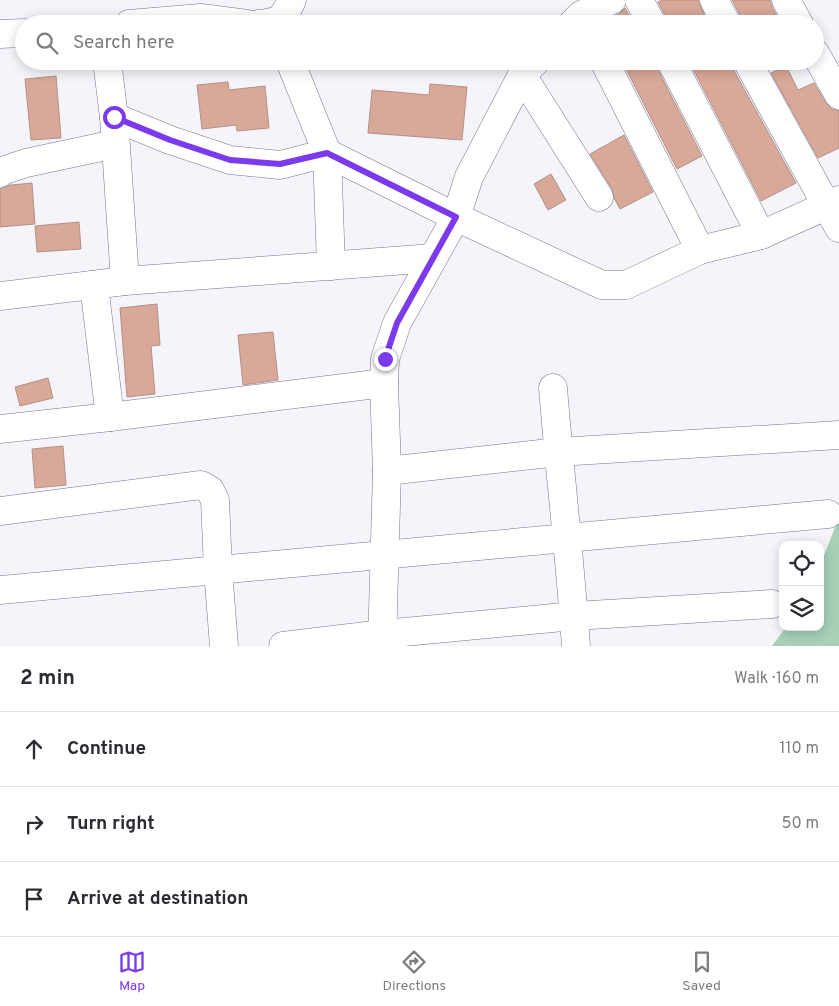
<!DOCTYPE html>
<html lang="en">
<head>
<meta charset="utf-8">
<style>
  :root { --surface:#fff; --page:#f2f2f3; --text:#2b2b33; --muted:#7c7c81; --line:#e1e1e2; --accent:#7c3aed }
  body { margin:0; font-family:Overpass,sans-serif; background:var(--page); color:var(--text) }
  .controls { position:absolute; right:15px; bottom:15px; display:grid; overflow:hidden; border-radius:10px; box-shadow:0 2px 12px #0003 }
  .controls button { width:45px; height:45px; display:grid; place-items:center; padding:0; border:0; border-bottom:1px solid var(--line); background:var(--surface); color:var(--text); font:25px sans-serif }
  .stop { position:absolute; width:15px; height:15px; margin:-11px; border:4px solid #7c3aed; border-radius:50%; background:#fff }
  .stop.end { background:#7c3aed; border-color:#fff; box-shadow:0 1px 5px #0008 }
  .list { margin:0; padding:0; list-style:none }
  h2 { display:flex; justify-content:space-between; align-items:center; height:65px; margin:0; padding:0 20px; font-size:21px }
  h2 small { font-size:16px; font-weight:400; color:var(--muted) }
  .list li { display:grid; grid-template-columns:32px 1fr auto; gap:15px; align-items:center; box-sizing:border-box; height:75px; padding:0 20px; border-top:1px solid var(--line) }
  .list b { display:block; font-size:19px; white-space:nowrap }
  .list em { font-size:16px; font-style:normal; color:var(--muted) }
  .icon { flex:none; width:28px; height:28px; fill:none; stroke:currentColor; stroke-width:2; stroke-linecap:round; stroke-linejoin:round }
  .map { position:relative; flex:none; width:839px; height:646px; overflow:hidden }
  .search { position:absolute; background:var(--surface); box-shadow:0 2px 12px #0003; left:15px; right:15px; top:15px; height:55px; display:flex; align-items:center; gap:12px; box-sizing:border-box; padding:0 18px; border-radius:28px; color:var(--muted); font-size:19px }
  .sheet { height:290px; background:var(--surface) }
  nav { display:flex; justify-content:space-around; align-items:center; box-sizing:border-box; height:70px; border-top:1px solid var(--line); background:var(--surface); font-size:14px; color:var(--muted) }
  nav a { display:grid; justify-items:center; gap:2px }
  nav .on { color:var(--accent) }
  .map>svg:first-child { display:block }
  .green { fill:#a7d0b7 }
  .building { fill:#d8a898; stroke:#b49186 }
  .lines { fill:none; stroke-linecap:round; stroke-linejoin:round }
  .minor-casing { stroke:#797391; stroke-width:29 }
  .minor { stroke:#fff; stroke-width:28 }
  .route { stroke:#7c3aed; stroke-width:6 }
</style>
</head>
<body>
<div class="map">
<svg width="839" height="646" viewBox="0 0 839 646">
  <rect width="100%" height="100%" fill="#f5f4fb"/>
  <polygon class="green" points="839,517 839,646 772,646 786,627 820,627 820,566"/>
  <g class="building">
    <polygon points="662,0 698,0 706,19 695,24 668,24 666,17 658,2"/>
    <polygon points="732,0 770,0 772,7 781,24 743,24 741,17"/>
    <polygon points="625,8 634,24 599,24 619,14"/>
    <polygon points="622,61 656,61 657,68 702,156 677,169"/>
    <polygon points="689,61 731,61 733,69 796,183 761,201"/>
    <polygon points="786,66 798,90 814,83 826,103 832,109 839,111 839,148 818,158 771,73"/>
    <polygon points="56,76 61,138 31,140 25,79"/>
    <polygon points="228,82 229,90 265,86 269,128 237,131 236,125 202,129 197,85"/>
    <polygon points="430,84 467,87 462,140 368,133 372,90 429,95"/>
    <polygon points="624,135 653,192 620,209 614,198 612,189 590,154"/>
    <polygon points="551,174 566,200 548,210 534,184"/>
    <polygon points="32,183 35,224 0,227 0,189 11,185"/>
    <polygon points="79,222 81,249 37,252 35,226"/>
    <polygon points="157,304 160,345 151,346 155,394 127,397 120,308"/>
    <polygon points="273,332 278,380 243,385 238,335"/>
    <polygon points="48,378 53,398 20,406 15,387"/>
    <polygon points="63,446 66,485 35,488 32,449"/>
  </g>
  <g class="lines">
    <defs>
      <g id="minor">
        <polyline points="639,0 652,24"/>
        <polyline points="714,0 727,24"/>
        <polyline points="786,0 799,24"/>
        <polyline points="129,24 201,18 247,24"/>
        <path d="M259 24C280 22 283 19 292 0"/>
        <polyline points="572,24 581,15 612,0"/>
        <polyline points="0,34 24,33"/>
        <polyline points="815,53 839,95"/>
        <polyline points="107,61 114,117 170,140 230,160 280,165 327,153 456,217 602,285 626,285 700,250 761,235 839,200"/>
        <polyline points="290,61 327,153 331,266"/>
        <polyline points="604,61 700,250"/>
        <polyline points="671,61 761,235"/>
        <polyline points="747,61 839,228"/>
        <polyline points="522,75 599,197"/>
        <polyline points="114,117 125,281"/>
        <polyline points="0,173 5,170 26,163 115,144"/>
        <polyline points="94,285 110,417"/>
        <polyline points="0,296 125,281 433,258"/>
        <path d="M553 388C560 474 570 560 576 646"/>
        <polyline points="0,429 110,417 384,383"/>
        <polyline points="387,471 558,452 839,435"/>
        <polyline points="0,511 201,485 210,490 215,500 218,570 224,646"/>
        <polyline points="0,590 828,514"/>
        <polyline points="283,646 383,634 574,616 772,604"/>
        <polyline points="382,646 387,471 384,383 385,359 397,323 456,217 469,177 522,75 536,61"/>
      </g>
    </defs>
    <use href="#minor" class="minor-casing"/>
    <use href="#minor" class="minor"/>
  </g>
  <g class="lines">
    <polyline class="route" points="114,117 170,140 230,160 280,164 327,153 456,217 397,323 385,359"/>
  </g>
</svg>
<div class="controls">
<button><svg class="icon" aria-label="locate" viewBox="0 0 24 24"><circle cx="12" cy="12" r="6"/><path d="M12 2v4M12 18v4M2 12h4M18 12h4"/></svg></button>
<button><svg class="icon" aria-label="layers" viewBox="0 0 24 24"><path d="M12 4l9 5-9 5-9-5zM3 14l9 5 9-5"/></svg></button>
</div>
<div class="stop" style="left:114px;top:117px"></div>
<div class="stop end" style="left:385px;top:359px"></div>
<div class="search"><svg class="icon" aria-label="search" viewBox="0 0 24 24"><circle cx="10" cy="10" r="6"/><path d="M15 15l6 6"/></svg>Search here</div>
</div>
<section class="sheet">
<h2>2 min<small>Walk · 160 m</small></h2>
<ul class="list">
<li><svg class="icon" aria-label="ahead" viewBox="0 0 24 24"><path d="M12 20V5M6 11l6-6 6 6"/></svg><div><b>Continue</b></div><em>110 m</em></li>
<li><svg class="icon" aria-label="right" viewBox="0 0 24 24"><path d="M7 20v-9h11M14 6l5 5-5 5"/></svg><div><b>Turn right</b></div><em>50 m</em></li>
<li><svg class="icon" aria-label="arrive" viewBox="0 0 24 24"><path d="M6 21V4h12l-3 4 3 4H6"/></svg><div><b>Arrive at destination</b></div></li>
</ul>
</section>
<nav>
<a class="on"><svg class="icon" aria-label="map" viewBox="0 0 24 24"><path d="M3 6l6-2 6 2 6-2v14l-6 2-6-2-6 2zM9 4v14M15 6v14"/></svg>Map</a>
<a><svg class="icon" aria-label="directions" viewBox="0 0 24 24"><path d="M12 3l9 9-9 9-9-9zM9 14v-3h6M13 9l2 2-2 2"/></svg>Directions</a>
<a><svg class="icon" aria-label="saved" viewBox="0 0 24 24"><path d="M7 4h10v16l-5-4-5 4z"/></svg>Saved</a>
</nav>
</body>
</html>
